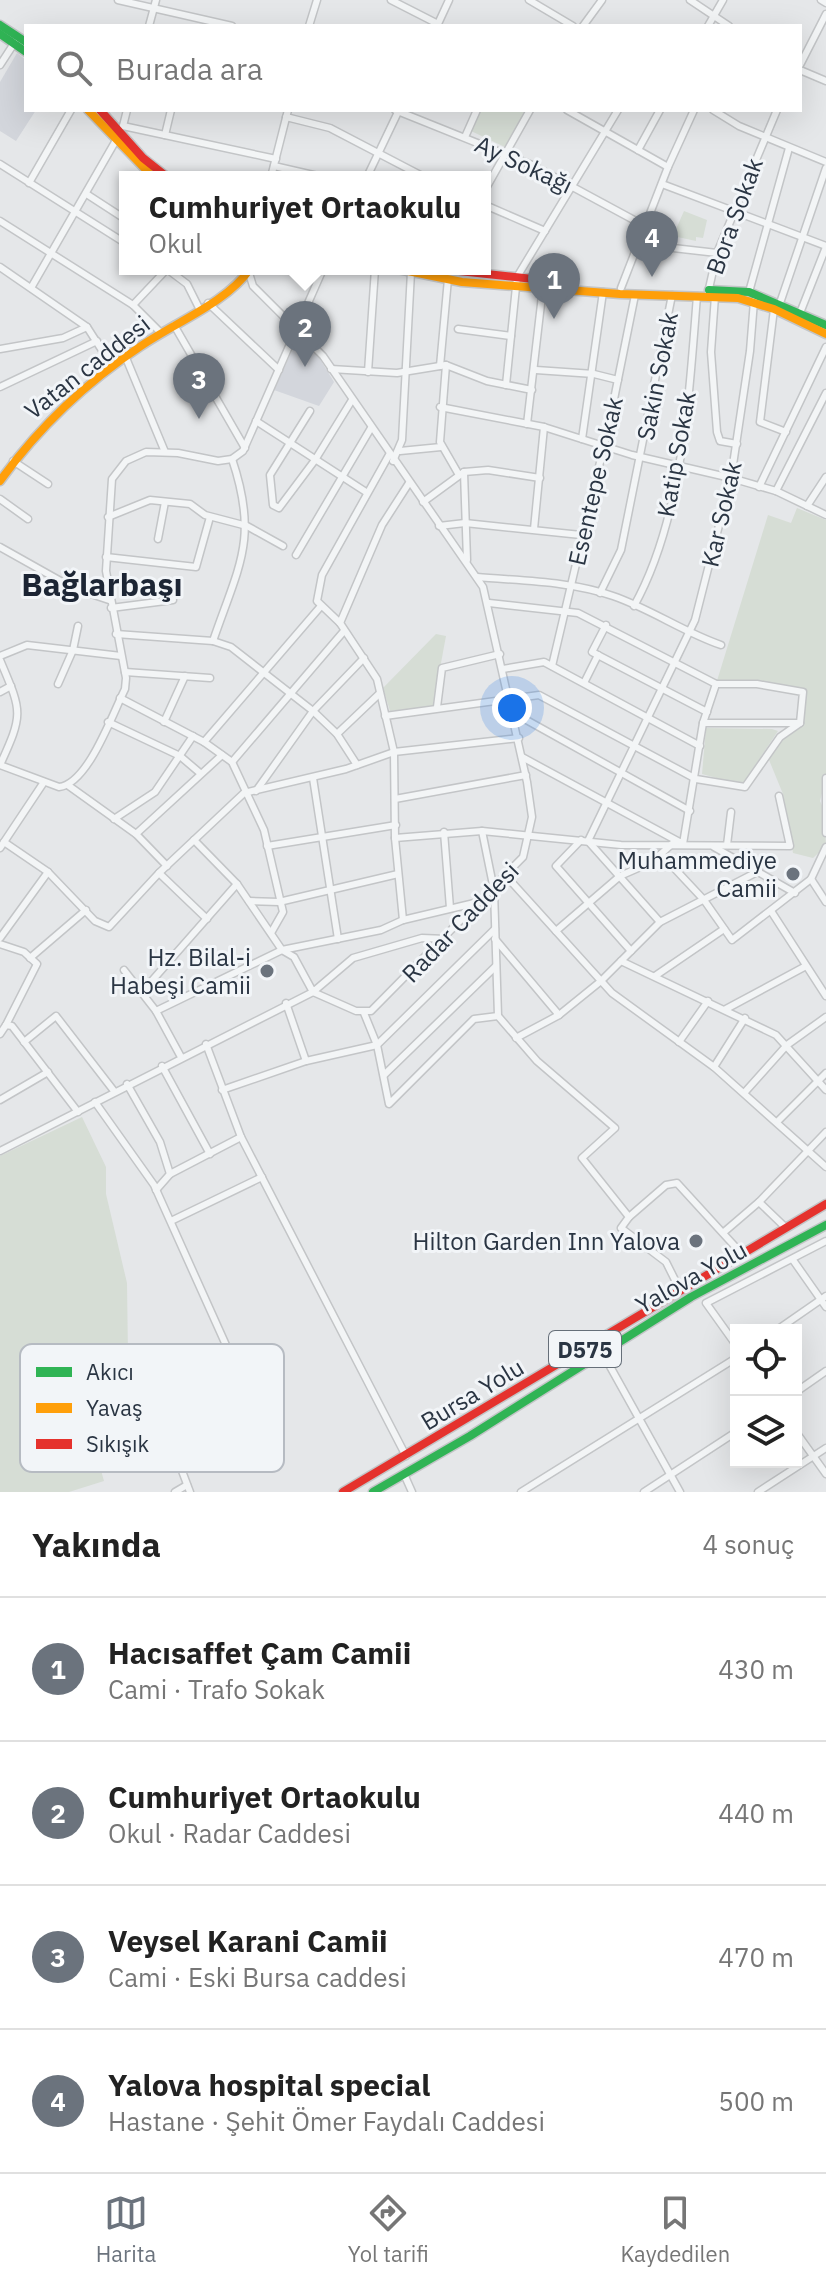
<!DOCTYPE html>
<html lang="tr">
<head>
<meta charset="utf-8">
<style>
  :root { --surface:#fff; --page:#f6f6f6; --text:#222; --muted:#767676; --line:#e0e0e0; --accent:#6b737d }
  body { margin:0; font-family:"IBM Plex Sans",sans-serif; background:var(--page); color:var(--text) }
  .controls { position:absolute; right:24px; bottom:24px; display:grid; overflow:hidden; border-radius:0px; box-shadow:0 8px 32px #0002 }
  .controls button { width:72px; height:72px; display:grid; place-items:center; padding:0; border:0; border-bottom:2px solid var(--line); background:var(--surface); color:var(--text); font:40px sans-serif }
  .you { position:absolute; left:512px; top:708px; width:28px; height:28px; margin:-20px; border:6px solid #fff; border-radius:50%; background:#1a73e8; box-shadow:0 0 0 12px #1a73e833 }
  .badge { display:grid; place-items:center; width:52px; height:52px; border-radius:50%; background:var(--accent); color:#fff; font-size:26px; font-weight:700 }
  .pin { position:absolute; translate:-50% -66px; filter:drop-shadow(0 2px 4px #0008) }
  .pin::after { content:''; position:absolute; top:42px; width:28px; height:24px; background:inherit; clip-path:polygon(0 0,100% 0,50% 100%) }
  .popup { position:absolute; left:119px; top:171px; width:372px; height:104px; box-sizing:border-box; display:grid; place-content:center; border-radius:0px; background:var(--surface); filter:drop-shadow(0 2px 6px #0005); font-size:26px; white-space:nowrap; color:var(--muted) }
  .popup b { font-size:30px; color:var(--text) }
  .popup::after { content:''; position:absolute; left:50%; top:100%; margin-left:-16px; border:16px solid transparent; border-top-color:var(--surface) }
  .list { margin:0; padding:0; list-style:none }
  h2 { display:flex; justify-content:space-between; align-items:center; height:104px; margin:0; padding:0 32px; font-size:34px }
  h2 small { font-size:26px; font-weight:400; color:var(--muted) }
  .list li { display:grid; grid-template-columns:52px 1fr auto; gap:24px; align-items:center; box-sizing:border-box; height:144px; padding:0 32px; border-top:2px solid var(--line) }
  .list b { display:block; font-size:30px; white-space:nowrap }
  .list p { margin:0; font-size:26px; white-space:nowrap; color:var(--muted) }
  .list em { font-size:26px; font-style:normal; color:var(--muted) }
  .icon { flex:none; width:44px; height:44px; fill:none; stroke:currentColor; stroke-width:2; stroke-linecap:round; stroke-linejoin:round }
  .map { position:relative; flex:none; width:826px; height:1492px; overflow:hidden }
  .search { position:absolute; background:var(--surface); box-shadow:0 8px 32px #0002; left:24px; right:24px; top:24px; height:88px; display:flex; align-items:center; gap:20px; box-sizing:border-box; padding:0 28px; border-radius:0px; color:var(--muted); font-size:30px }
  .sheet { height:680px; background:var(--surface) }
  nav { display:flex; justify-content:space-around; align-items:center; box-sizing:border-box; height:112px; border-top:2px solid var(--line); background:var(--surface); font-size:22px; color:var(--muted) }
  nav a { display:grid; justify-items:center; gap:4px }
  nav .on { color:var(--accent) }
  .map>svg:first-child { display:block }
  .built { fill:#d3d6dc }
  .green { fill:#d6ddd5 }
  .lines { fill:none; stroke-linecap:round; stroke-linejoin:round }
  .street-casing { stroke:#c3c5c7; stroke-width:9 }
  .fast-casing { stroke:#c3c5c7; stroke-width:11 }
  .slow-casing { stroke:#c3c5c7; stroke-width:11 }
  .jam-casing { stroke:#c3c5c7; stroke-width:11 }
  .street { stroke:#f3f5f6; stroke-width:6 }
  .fast { stroke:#30b455; stroke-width:8 }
  .slow { stroke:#ff9f0a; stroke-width:8 }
  .jam { stroke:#e5322d; stroke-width:8 }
  .poi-dot { fill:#6b737d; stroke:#f2f5f8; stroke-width:3 }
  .labels { text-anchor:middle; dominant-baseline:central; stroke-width:6; stroke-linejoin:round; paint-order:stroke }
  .shield { fill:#f2f5f8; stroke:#666f79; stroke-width:2 }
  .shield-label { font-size:22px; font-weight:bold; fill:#2a3543 }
  .street-label { font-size:24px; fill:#2a3543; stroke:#f2f5f8 }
  .poi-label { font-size:24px; fill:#2a3543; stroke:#f2f5f8; text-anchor:end }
  .district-label { font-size:32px; font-weight:bold; fill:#1c2534; stroke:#f2f5f8 }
  .key { fill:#f2f5f8; stroke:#b6bbc2; stroke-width:2 }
  .key-label { font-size:22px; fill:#2a3543 }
</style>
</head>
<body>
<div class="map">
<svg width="826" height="1492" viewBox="0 0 826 1492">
  <rect width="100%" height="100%" fill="#e5e7e9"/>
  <g class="built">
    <polygon points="17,53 26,60 26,110 36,110 16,141 0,131 0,82"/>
    <polygon points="298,338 315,351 334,382 319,406 274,390"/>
  </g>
  <g class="green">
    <polygon points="481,110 525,110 507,148 471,131"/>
    <polygon points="684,211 707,220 703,238 696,237 696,241 673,236"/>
    <polygon points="797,508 826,520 826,778 820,801 824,810 826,846 813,858 793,853 783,794 767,755 780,737 800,723 803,693 757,684 716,684 768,515 791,523"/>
    <polygon points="436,634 446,636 433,706 390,711 383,688"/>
    <polygon points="706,728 772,729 778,731 742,785 702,774"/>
    <polygon points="82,1117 106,1167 106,1194 127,1283 128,1356 78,1388 104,1481 69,1492 0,1492 0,1156"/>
  </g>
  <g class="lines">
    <defs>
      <g id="street">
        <polyline points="118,0 232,26"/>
        <polyline points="391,0 438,24"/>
        <polyline points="529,0 573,26"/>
        <polyline points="690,0 729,26"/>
        <polyline points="821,0 826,3"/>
        <polyline points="149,26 156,0"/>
        <polyline points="309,26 317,0"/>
        <polyline points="437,26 449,0"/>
        <polyline points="583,26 602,0"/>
        <polyline points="708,26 723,0"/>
        <polyline points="0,65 15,42"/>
        <polyline points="800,65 826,14"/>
        <polyline points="800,70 826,81"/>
        <polyline points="395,110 532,165 645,226"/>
        <polyline points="567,110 668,167"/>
        <polyline points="713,110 739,126 826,162"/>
        <polyline points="286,117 330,128 424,177"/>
        <polyline points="123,126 276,159"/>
        <polyline points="123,126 127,110"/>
        <polyline points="165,135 171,110"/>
        <polyline points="465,137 477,110"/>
        <polyline points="638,150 660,110"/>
        <polyline points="0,164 125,243"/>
        <polyline points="274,166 322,177"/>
        <polyline points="271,177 288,110"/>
        <polyline points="367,177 399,110"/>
        <polyline points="29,183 71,110"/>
        <polyline points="662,184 826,246"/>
        <polyline points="485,190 530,110"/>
        <polyline points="88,195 125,219"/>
        <polyline points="485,205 545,231"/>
        <polyline points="0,221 133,305 161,333"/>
        <polyline points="638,244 717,253"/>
        <polyline points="0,267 87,327 112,366"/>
        <polyline points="167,269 187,284 199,308"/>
        <polyline points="31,288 115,142"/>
        <polyline points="621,288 668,167 694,110"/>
        <polyline points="749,292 789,148"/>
        <polyline points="708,293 717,253 777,110"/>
        <polyline points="715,296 711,352 717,432 720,441 737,444"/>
        <polyline points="208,303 279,370"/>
        <polyline points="780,303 826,168"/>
        <polyline points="133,305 167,269"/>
        <polyline points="774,309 760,422 786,432"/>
        <polyline points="800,313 826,247"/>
        <polyline points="174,325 245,448"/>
        <polyline points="458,329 511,336"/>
        <polyline points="0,349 63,338 87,327"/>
        <polyline points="126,358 165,452"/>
        <polyline points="446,365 440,442 459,475"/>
        <polyline points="440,366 448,279"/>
        <polyline points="331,369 397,373 446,365 487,381 532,390"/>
        <polyline points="536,370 594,374 618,380"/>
        <polyline points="368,372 375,269"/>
        <polyline points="506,385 517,277 618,110"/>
        <polyline points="0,387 97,341"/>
        <polyline points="440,407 544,427 632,455 731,478 776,491 826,515"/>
        <polyline points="310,411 270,475 273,505 279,508 315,460 352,400"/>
        <polyline points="256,421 366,492"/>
        <polyline points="527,424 543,287"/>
        <polyline points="582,439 603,292"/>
        <polyline points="400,451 441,447"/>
        <polyline points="389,455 322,575 317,601 340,623 377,679 394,752 395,838 403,920"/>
        <polyline points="13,461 48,484"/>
        <polyline points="393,461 402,440 411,272"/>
        <polyline points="464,472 467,560"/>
        <polyline points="759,487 826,347"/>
        <polyline points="776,491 826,393"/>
        <polyline points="0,499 28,519"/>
        <polyline points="423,502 464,472 488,470 540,478"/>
        <polyline points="807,506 826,477"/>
        <polyline points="108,517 150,500 190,504 205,515 247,526 283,546"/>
        <polyline points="439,526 465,523 581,535"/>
        <polyline points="534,529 544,427"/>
        <polyline points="158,539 165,502"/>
        <polyline points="0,547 73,588 109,600"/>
        <polyline points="296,555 371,428"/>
        <polyline points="106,557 196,567 210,517"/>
        <path d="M477 577C521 581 571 581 613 596 651 609 683 632 721 645"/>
        <polyline points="600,593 621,550 672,295"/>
        <polyline points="489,603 578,613 716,684 757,684 803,692 800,723"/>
        <path d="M634 606C683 518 689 395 697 296"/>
        <polyline points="111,608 173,600"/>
        <polyline points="340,623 382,525 409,483"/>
        <polyline points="606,625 592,652 707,712"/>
        <polyline points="116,634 213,641 231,647 313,711 337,734 357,765"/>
        <path d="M213 641C239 565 259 539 232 459"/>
        <polyline points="0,656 27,645 121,656"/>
        <path d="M0 660C22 712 24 713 0 765"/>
        <polyline points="552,666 609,424 635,295"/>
        <polyline points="503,669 544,662 700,746"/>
        <polyline points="125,672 210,678"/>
        <polyline points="585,681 598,655"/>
        <polyline points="58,684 73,650 78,626"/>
        <polyline points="0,692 11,686"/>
        <polyline points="120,698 204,742 232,762 264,830 283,912 271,933"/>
        <polyline points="437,707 442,668 500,654"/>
        <polyline points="512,712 690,811"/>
        <polyline points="385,716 539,695 696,779 745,787 780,737 800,723 703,723"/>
        <polyline points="108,722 180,756 200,773"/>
        <polyline points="164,722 185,676"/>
        <polyline points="337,734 379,694"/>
        <polyline points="204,742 321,606"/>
        <polyline points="522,757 683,844 703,723 716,684"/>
        <polyline points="232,762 344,631"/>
        <path d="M0 765 59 787C88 784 112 715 125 689L126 678 106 571 112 479 126 461 146 452 178 453 218 461 232 459 243 451 323 269"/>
        <polyline points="313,778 338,939"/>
        <polyline points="826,778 826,833"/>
        <polyline points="69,786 136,834 167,866"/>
        <polyline points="256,791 313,711 364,658"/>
        <polyline points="395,799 526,775"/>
        <polyline points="114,819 155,792 193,736"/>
        <polyline points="482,831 494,890 498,1016 537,1061 615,1128 582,1158 629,1217 621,1228 666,1262 680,1290"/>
        <polyline points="444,832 450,908"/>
        <polyline points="136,834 222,755"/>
        <polyline points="395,838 482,831 621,845 790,846 779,796"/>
        <polyline points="194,840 237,884 282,950 294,957 313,992 353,958 422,938 446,939"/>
        <polyline points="581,840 556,866 631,951"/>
        <polyline points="4,842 48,872 95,921 109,927 159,873 244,793 346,769 394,752 519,738"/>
        <polyline points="727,845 731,812"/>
        <polyline points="267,846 396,825"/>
        <polyline points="714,847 795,893"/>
        <polyline points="0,848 44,782"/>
        <polyline points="661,854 704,900 732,940 811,879 826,847"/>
        <polyline points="159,873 207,919"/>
        <polyline points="507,877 612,993 714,1067 826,1167"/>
        <polyline points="811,879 826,902"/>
        <polyline points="249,901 279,902 398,874"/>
        <polyline points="771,911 826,996"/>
        <polyline points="660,922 588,841 695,620 731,478 750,351 754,301"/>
        <polyline points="556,931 620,876 652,862 672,844"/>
        <polyline points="0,938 48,872"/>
        <polyline points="495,939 559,1015"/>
        <polyline points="0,944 24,952 37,964 6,1025"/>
        <polyline points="30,958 86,910"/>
        <polyline points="621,961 776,1035 826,1090"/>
        <polyline points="124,970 156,1011 181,1057"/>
        <polyline points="655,976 724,929"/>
        <polyline points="142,992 237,884"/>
        <polyline points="286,1003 306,1061"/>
        <polyline points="726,1009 806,966"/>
        <polyline points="156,1011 282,950 381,930 403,920 483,901"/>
        <polyline points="364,1013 377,1045 389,1104 474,1019 498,1016"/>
        <polyline points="0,1034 6,1025 12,1026 78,1112"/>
        <polyline points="516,1038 559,1015 601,981 660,922 759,871"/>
        <polyline points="24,1042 56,1016 114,1091"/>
        <polyline points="679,1042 708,1001"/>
        <polyline points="206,1044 241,1137 406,1456"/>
        <polyline points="162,1066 210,1154"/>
        <polyline points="714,1067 745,1018"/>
        <polyline points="384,1075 496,966"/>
        <polyline points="127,1084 160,1142 170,1174 156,1190"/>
        <polyline points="222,1090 306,1061 377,1045 495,929"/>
        <polyline points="745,1092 787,1045 826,1017"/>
        <polyline points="0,1100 48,1072"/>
        <polyline points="95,1102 154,1185 266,1434"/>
        <polyline points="777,1122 826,1073"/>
        <polyline points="0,1151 313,992 356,1011 371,1011 523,857 532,817 527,782 483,587 323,356 253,286 249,273"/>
        <polyline points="170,1174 241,1137"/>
        <polyline points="629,1217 666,1185 677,1183 741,1253"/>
        <polyline points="171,1221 262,1177"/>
        <polyline points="786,1228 759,1202 826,1132"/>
        <polyline points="724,1232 759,1202"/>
        <polyline points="793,1260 826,1307"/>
        <polyline points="777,1330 826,1296"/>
        <polyline points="736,1345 706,1303 826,1241"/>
        <polyline points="602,1352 680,1492"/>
        <polyline points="796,1392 826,1371"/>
        <polyline points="156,1402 190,1492"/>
        <polyline points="796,1432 826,1474"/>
        <polyline points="124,1468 171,1444"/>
        <polyline points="404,1474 412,1492"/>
        <polyline points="175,1492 187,1485"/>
        <polyline points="521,1492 736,1358"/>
        <polyline points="644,1492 736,1432"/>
        <polyline points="758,1492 826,1448"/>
      </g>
      <g id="fast">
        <polyline points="0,25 26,42"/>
        <polyline points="0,34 26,52"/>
        <polyline points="709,290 749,292 826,325"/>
        <polyline points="373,1492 470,1436 691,1297 826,1225"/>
      </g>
      <g id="slow">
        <polyline points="88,110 153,177"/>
        <polyline points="398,269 462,282 620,294 738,298 774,309 826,334"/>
        <path d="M0 481C39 427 85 383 141 346 176 322 226 303 250 269"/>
      </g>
      <g id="jam">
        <polyline points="100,110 143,158 167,177"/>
        <polyline points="440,269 570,283"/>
        <polyline points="343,1492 826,1204"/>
      </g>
    </defs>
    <use href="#street" class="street-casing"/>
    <use href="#fast" class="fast-casing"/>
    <use href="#slow" class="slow-casing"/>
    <use href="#jam" class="jam-casing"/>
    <use href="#street" class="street"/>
    <use href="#fast" class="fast"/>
    <use href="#slow" class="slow"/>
    <use href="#jam" class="jam"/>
  </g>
  <g class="poi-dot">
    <circle cx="793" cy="874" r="8"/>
    <circle cx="267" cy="971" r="8"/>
    <circle cx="696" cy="1241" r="8"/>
  </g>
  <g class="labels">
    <rect class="shield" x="549" y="1331" width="72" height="36" rx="6"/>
    <g class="shield-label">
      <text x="585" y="1349">D575</text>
    </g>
    <g class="street-label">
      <text transform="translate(524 164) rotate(25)">Ay Sokağı</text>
      <text transform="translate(734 216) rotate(-70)">Bora Sokak</text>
      <text transform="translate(87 367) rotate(-38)">Vatan caddesi</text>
      <text transform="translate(657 376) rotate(-79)">Sakin Sokak</text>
      <text transform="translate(676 454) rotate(-80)">Katip Sokak</text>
      <text transform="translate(595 481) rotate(-77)">Esentepe Sokak</text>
      <text transform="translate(721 514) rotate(-77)">Kar Sokak</text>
      <text transform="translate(460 922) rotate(-46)">Radar Caddesi</text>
      <text transform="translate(691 1277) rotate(-29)">Yalova Yolu</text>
      <text transform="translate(472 1394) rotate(-31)">Bursa Yolu</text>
    </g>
    <g class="poi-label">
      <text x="777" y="860">Muhammediye<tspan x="777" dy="28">Camii</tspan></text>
      <text x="251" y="957">Hz. Bilal-i<tspan x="251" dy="28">Habeşi Camii</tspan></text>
      <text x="680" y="1241">Hilton Garden Inn Yalova</text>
    </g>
    <g class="district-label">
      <text x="102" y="584">Bağlarbaşı</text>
    </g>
  </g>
  <rect x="20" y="1344" width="264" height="128" rx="12" class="key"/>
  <rect x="36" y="1367" width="36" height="10" fill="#30b455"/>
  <rect x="36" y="1403" width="36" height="10" fill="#ff9f0a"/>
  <rect x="36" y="1439" width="36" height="10" fill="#e5322d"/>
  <g class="key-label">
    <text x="86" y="1380">Akıcı</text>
    <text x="86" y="1416">Yavaş</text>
    <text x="86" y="1452">Sıkışık</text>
  </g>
</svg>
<div class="controls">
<button><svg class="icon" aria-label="locate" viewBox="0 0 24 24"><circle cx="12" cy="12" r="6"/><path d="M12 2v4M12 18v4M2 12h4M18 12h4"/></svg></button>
<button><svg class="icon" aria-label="layers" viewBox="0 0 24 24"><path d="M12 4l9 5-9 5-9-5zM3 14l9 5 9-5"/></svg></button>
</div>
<div class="you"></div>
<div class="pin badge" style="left:554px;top:319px">1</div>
<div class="pin badge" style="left:305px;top:367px">2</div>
<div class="popup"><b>Cumhuriyet Ortaokulu</b>Okul</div>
<div class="pin badge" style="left:199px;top:419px">3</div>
<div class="pin badge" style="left:652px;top:277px">4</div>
<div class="search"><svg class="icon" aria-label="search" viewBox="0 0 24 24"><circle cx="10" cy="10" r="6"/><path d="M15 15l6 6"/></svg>Burada ara</div>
</div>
<section class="sheet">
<h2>Yakında<small>4 sonuç</small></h2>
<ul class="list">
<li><span class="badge">1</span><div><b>Hacısaffet Çam Camii</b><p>Cami · Trafo Sokak</p></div><em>430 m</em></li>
<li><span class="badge">2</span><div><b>Cumhuriyet Ortaokulu</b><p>Okul · Radar Caddesi</p></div><em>440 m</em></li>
<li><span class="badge">3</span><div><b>Veysel Karani Camii</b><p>Cami · Eski Bursa caddesi</p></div><em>470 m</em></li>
<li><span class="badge">4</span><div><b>Yalova hospital special</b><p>Hastane · Şehit Ömer Faydalı Caddesi</p></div><em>500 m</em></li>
</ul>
</section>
<nav>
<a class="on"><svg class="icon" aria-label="map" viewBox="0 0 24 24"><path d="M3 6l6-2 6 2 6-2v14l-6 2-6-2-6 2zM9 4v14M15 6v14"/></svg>Harita</a>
<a><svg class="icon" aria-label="directions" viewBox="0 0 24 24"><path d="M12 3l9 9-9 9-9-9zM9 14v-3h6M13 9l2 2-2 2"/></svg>Yol tarifi</a>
<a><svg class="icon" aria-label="saved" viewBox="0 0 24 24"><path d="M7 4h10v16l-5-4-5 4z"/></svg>Kaydedilen</a>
</nav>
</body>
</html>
